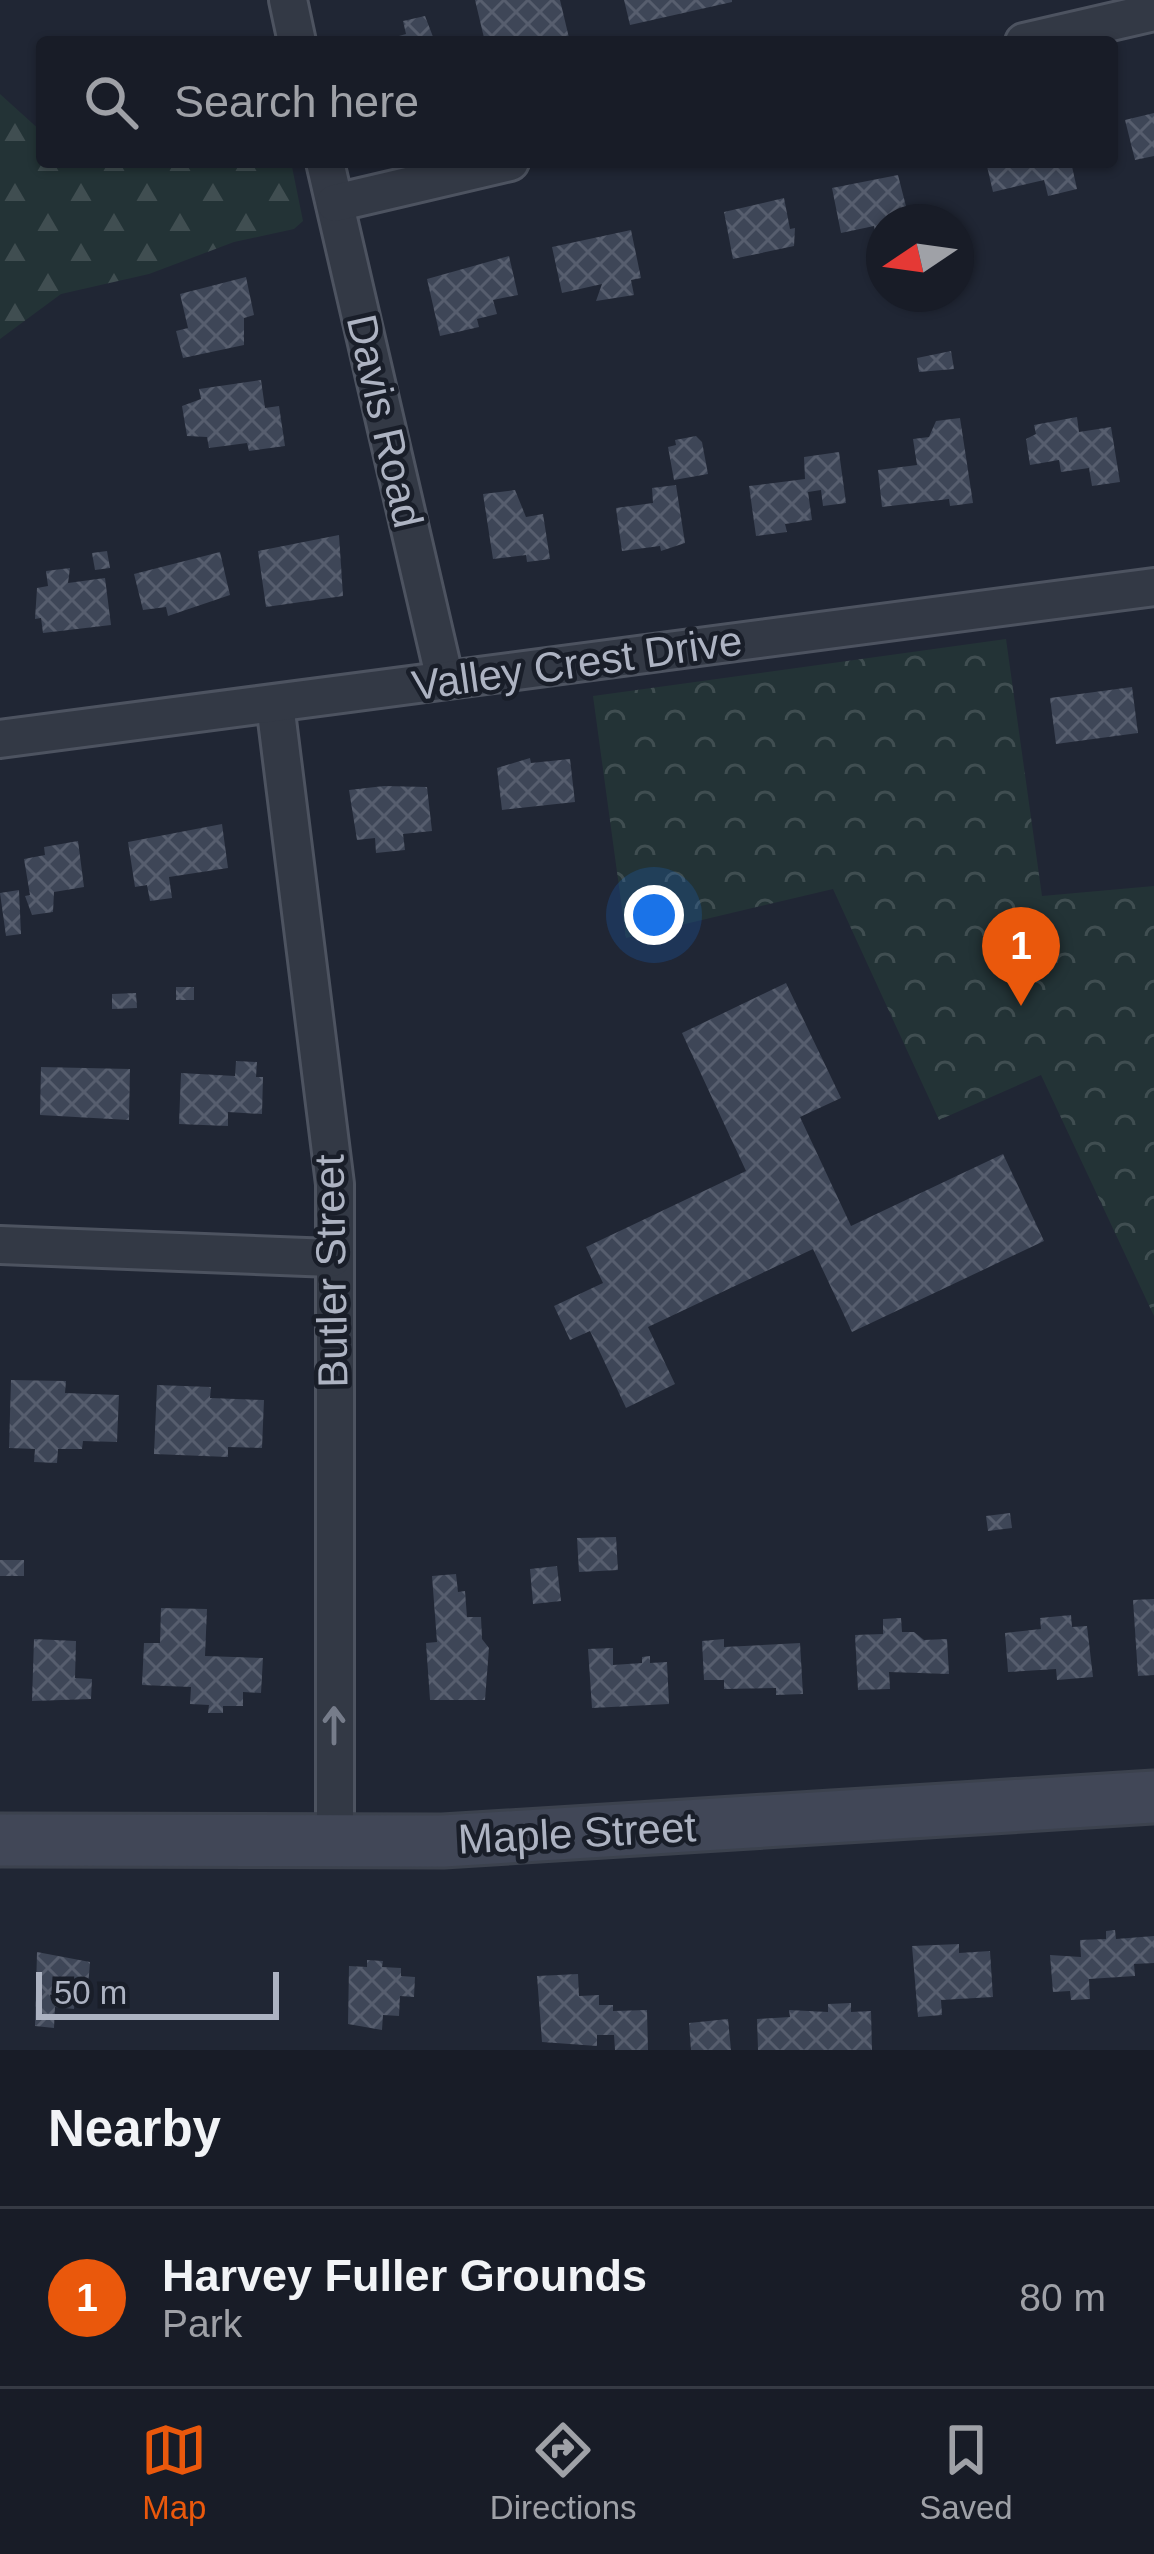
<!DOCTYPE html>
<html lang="en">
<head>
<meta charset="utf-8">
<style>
  :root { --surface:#181c27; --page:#252933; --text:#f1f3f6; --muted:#9fa1a7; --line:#363a44; --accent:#ea580c }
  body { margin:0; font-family:Arial,sans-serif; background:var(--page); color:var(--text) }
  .compass { position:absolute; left:866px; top:204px; width:108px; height:108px; border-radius:50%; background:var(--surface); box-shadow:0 3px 9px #0004; rotate:257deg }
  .scale { position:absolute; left:36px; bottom:30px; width:243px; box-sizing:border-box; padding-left:12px; border:6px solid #adb3c2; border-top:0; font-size:33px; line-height:42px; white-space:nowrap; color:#adb3c2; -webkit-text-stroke:9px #191e29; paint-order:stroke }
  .you { position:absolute; left:654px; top:915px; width:42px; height:42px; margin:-30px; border:9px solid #fff; border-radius:50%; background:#1a73e8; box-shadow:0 0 0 18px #1a73e833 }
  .badge { display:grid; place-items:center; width:78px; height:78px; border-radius:50%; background:var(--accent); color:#fff; font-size:39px; font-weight:700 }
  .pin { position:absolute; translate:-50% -99px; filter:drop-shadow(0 3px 6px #0008) }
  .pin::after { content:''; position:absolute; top:63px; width:42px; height:36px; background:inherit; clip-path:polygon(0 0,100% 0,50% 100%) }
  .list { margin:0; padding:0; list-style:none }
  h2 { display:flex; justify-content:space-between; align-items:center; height:156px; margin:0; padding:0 48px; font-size:51px }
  h2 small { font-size:39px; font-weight:400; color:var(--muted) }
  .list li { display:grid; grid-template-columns:78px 1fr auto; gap:36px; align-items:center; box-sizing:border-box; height:180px; padding:0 48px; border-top:3px solid var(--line) }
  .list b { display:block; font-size:45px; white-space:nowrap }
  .list p { margin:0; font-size:39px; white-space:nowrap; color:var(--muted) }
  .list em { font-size:39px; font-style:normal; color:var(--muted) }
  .icon { flex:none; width:66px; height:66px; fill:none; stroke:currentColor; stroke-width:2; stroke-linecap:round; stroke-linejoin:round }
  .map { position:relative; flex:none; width:1154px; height:2050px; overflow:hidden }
  .search { position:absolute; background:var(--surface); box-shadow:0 3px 9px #0004; left:36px; right:36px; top:36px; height:132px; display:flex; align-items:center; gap:30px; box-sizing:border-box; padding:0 42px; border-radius:12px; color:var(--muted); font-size:45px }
  .sheet { height:336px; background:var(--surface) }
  nav { display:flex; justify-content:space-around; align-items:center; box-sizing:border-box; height:168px; border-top:3px solid var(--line); background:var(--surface); font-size:33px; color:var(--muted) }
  nav a { display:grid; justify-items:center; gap:6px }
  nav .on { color:var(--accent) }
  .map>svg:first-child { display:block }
  .forest { fill:url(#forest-firs) }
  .park { fill:url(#park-crowns) }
  .building { fill:url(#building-cross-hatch) }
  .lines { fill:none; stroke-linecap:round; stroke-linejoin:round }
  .street-casing { stroke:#4d5360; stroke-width:42 }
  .secondary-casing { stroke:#3c424e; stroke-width:57 }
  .street { stroke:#333945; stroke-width:36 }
  .secondary { stroke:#414757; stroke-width:51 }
  .oneway { stroke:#767c8a }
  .labels { text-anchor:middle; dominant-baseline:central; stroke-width:9; stroke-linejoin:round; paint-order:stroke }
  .street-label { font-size:42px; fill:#adb3c2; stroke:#191e29 }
</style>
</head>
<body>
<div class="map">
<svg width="1154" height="2050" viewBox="0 0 1154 2050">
  <defs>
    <pattern id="forest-firs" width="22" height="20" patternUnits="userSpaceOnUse" patternTransform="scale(3)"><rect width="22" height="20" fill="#233336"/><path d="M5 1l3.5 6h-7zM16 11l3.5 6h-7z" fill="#404e51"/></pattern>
    <pattern id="park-crowns" width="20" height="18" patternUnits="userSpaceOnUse" patternTransform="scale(3)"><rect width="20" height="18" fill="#233336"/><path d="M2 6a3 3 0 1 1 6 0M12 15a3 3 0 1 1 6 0" fill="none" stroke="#404e51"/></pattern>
    <pattern id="building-cross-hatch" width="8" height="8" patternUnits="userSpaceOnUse" patternTransform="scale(3)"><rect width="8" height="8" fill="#3e4657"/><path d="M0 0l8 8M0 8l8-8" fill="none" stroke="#575e6e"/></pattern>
  </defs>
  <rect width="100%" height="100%" fill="#202634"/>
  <polygon class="forest" points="0,94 42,132 42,162 291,162 303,221 294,229 234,242 149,274 61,294 0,339"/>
  <polygon class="park" points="1006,639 1042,896 1154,886 1154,1316 1041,1075 939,1120 833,889 626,938 593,696"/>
  <g class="building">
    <polygon points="475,0 560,0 570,42 485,42"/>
    <polygon points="624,0 732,0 732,2 630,25"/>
    <polygon points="425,16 435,42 393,42 392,38 406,34 403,21"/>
    <polygon points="1154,113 1154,156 1135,160 1125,120"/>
    <polygon points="986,162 1071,162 1077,189 1048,196 1044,180 993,192"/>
    <polygon points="898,175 910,222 884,222 884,251 879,252 874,226 841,233 832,188"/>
    <polygon points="784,198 790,229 795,228 794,246 733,259 724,212"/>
    <polygon points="631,230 641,278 631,280 634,295 596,301 602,284 562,293 552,247"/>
    <polygon points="509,256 518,295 493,300 497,314 477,319 479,327 440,336 427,279"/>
    <polygon points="246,277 254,315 244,318 244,345 183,358 176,331 188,328 180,294"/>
    <polygon points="951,351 954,369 919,372 917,358"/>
    <polygon points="261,380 265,408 279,406 285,446 249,451 247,443 209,448 207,437 187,436 182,406 201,399 199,389"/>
    <polygon points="1077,417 1079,432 1111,427 1120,482 1092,486 1089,468 1061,472 1059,460 1030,465 1026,439 1036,434 1034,425"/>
    <polygon points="960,418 973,503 950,506 949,499 882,507 878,470 917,465 913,439 929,437 936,421"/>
    <polygon points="696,436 702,442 708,474 674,480 668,447 676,445 675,440"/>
    <polygon points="839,452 846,503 823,506 821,490 808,492 812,520 785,524 787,532 756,536 749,486 805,479 804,457"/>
    <polygon points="676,485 685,543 661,551 660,546 622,551 616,508 653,503 652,488"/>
    <polygon points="515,490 526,517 543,514 550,559 527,562 526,555 493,559 483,494"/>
    <polygon points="339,535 343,596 266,607 258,551"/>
    <polygon points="107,551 110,568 95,570 92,553"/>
    <polygon points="220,552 230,595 168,616 166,607 143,610 134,574"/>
    <polygon points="70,568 68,583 105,578 111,625 43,633 41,618 35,619 37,588 48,586 46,571"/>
    <polygon points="1132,687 1138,733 1056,744 1050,698"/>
    <polygon points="530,758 531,763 570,759 575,802 502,810 497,768"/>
    <polygon points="384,786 427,787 432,831 403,834 405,850 376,853 375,838 357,840 349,790"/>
    <polygon points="222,824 228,868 169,877 172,898 150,901 147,885 135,887 128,842"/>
    <polygon points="78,841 84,887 54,892 53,912 32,915 25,896 30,895 24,859 45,855 44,847"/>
    <polygon points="19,890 21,934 6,936 0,893"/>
    <polygon points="786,983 841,1098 800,1117 851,1226 1003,1154 1044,1241 852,1332 813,1249 648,1327 675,1384 626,1408 590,1331 570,1340 554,1306 603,1283 586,1247 746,1171 682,1033"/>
    <rect x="176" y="987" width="18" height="13"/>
    <polygon points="136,993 137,1008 112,1009 112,994"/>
    <polygon points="236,1061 257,1062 256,1077 263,1077 262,1114 228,1112 228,1126 179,1124 181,1073 235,1076"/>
    <polygon points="41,1067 130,1069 129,1120 40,1115"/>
    <polygon points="11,1380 66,1381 65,1393 119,1395 117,1442 83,1441 82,1449 58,1449 57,1463 34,1462 35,1449 9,1448"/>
    <polygon points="157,1385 211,1387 210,1398 264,1400 262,1448 228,1447 228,1457 154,1454"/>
    <polygon points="1010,1513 1012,1528 988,1531 986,1516"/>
    <polygon points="616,1537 618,1570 579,1572 577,1538"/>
    <rect x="0" y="1560" width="24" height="16"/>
    <polygon points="557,1566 561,1601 533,1604 530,1569"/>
    <polygon points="456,1574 458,1592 465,1591 467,1617 481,1617 482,1639 489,1648 485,1700 430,1700 426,1643 437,1642 432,1576"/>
    <polygon points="1154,1599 1154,1675 1138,1676 1133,1600"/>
    <polygon points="161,1608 207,1609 205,1656 263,1658 261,1693 243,1692 243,1706 223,1706 223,1713 208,1713 209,1705 190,1704 191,1687 142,1685 144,1643 160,1643"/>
    <polygon points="1071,1615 1072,1627 1087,1626 1093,1677 1057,1680 1056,1669 1008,1672 1005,1633 1041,1629 1040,1618"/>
    <polygon points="901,1618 902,1632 914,1632 924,1640 947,1639 949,1674 889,1672 890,1689 858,1690 855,1635 883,1634 883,1619"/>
    <polygon points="34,1639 76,1641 75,1678 92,1679 91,1699 32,1701"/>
    <polygon points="724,1639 724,1647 800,1643 803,1694 776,1695 776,1688 724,1689 724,1680 704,1680 702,1641"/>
    <polygon points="613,1648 613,1665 642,1663 642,1657 650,1656 650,1663 667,1662 669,1704 592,1708 588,1649"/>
    <polygon points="1115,1930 1116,1939 1154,1936 1154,1963 1134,1964 1135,1976 1089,1979 1090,1999 1071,2000 1070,1991 1053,1992 1050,1955 1081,1957 1080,1940 1106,1939 1106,1931"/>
    <polygon points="959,1944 959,1953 990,1951 993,1997 941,2000 942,2015 918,2017 912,1946"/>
    <polygon points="37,1952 90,1962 88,1988 76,1987 74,2009 55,2007 54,2028 35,2026"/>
    <polygon points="367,1960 383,1961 382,1967 401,1968 401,1976 415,1977 414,1997 400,1996 399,2016 383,2015 382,2030 348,2024 349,1966 367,1967"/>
    <polygon points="578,1974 579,1996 599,1995 599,2005 613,2005 613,2011 647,2010 648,2050 615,2050 614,2035 597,2035 597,2046 542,2042 537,1976"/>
    <polygon points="851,2003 851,2012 871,2011 872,2050 758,2050 757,2019 790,2017 789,2010 828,2012 828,2004"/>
    <polygon points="728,2019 731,2050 691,2050 689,2023"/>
  </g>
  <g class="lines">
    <defs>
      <g id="street">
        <polyline points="288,0 297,42"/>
        <polyline points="1024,42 1154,12"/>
        <polyline points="325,162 445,680"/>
        <polyline points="335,203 510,162"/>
        <polyline points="275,704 335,1184 335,1842"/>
        <polyline points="0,739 1154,587"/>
        <polyline points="0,1245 332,1258"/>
      </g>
      <polyline id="secondary" points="0,1840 443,1841 1154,1797"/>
    </defs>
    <use href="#street" class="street-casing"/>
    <use href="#secondary" class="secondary-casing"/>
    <use href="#street" class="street"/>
    <use href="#secondary" class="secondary"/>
  </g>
  <defs><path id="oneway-shaft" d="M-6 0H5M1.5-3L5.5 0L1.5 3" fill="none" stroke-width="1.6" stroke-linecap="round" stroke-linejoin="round" transform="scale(3)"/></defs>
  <use class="oneway" href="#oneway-shaft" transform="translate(334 1725) rotate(-90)"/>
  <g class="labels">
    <g class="street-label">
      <text transform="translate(385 421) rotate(77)">Davis Road</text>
      <text transform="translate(577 663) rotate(-8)">Valley Crest Drive</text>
      <text transform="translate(331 1271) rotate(-91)">Butler Street</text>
      <text transform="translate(577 1833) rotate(-3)">Maple Street</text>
    </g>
  </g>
</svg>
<svg class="compass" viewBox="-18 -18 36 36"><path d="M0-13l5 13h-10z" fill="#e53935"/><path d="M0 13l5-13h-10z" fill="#9fa1a7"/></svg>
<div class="scale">50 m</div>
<div class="you"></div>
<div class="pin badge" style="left:1021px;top:1006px">1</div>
<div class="search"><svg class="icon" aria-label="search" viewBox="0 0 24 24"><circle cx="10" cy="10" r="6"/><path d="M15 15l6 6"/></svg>Search here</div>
</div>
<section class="sheet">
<h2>Nearby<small></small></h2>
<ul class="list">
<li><span class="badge">1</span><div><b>Harvey Fuller Grounds</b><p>Park</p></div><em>80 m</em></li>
</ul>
</section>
<nav>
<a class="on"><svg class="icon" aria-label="map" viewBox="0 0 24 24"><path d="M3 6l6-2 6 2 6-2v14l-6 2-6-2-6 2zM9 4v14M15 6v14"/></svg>Map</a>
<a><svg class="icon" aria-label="directions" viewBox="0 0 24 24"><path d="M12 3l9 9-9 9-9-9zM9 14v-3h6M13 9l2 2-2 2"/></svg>Directions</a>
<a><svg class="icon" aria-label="saved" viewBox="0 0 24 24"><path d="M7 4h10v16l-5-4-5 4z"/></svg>Saved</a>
</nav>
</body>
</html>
